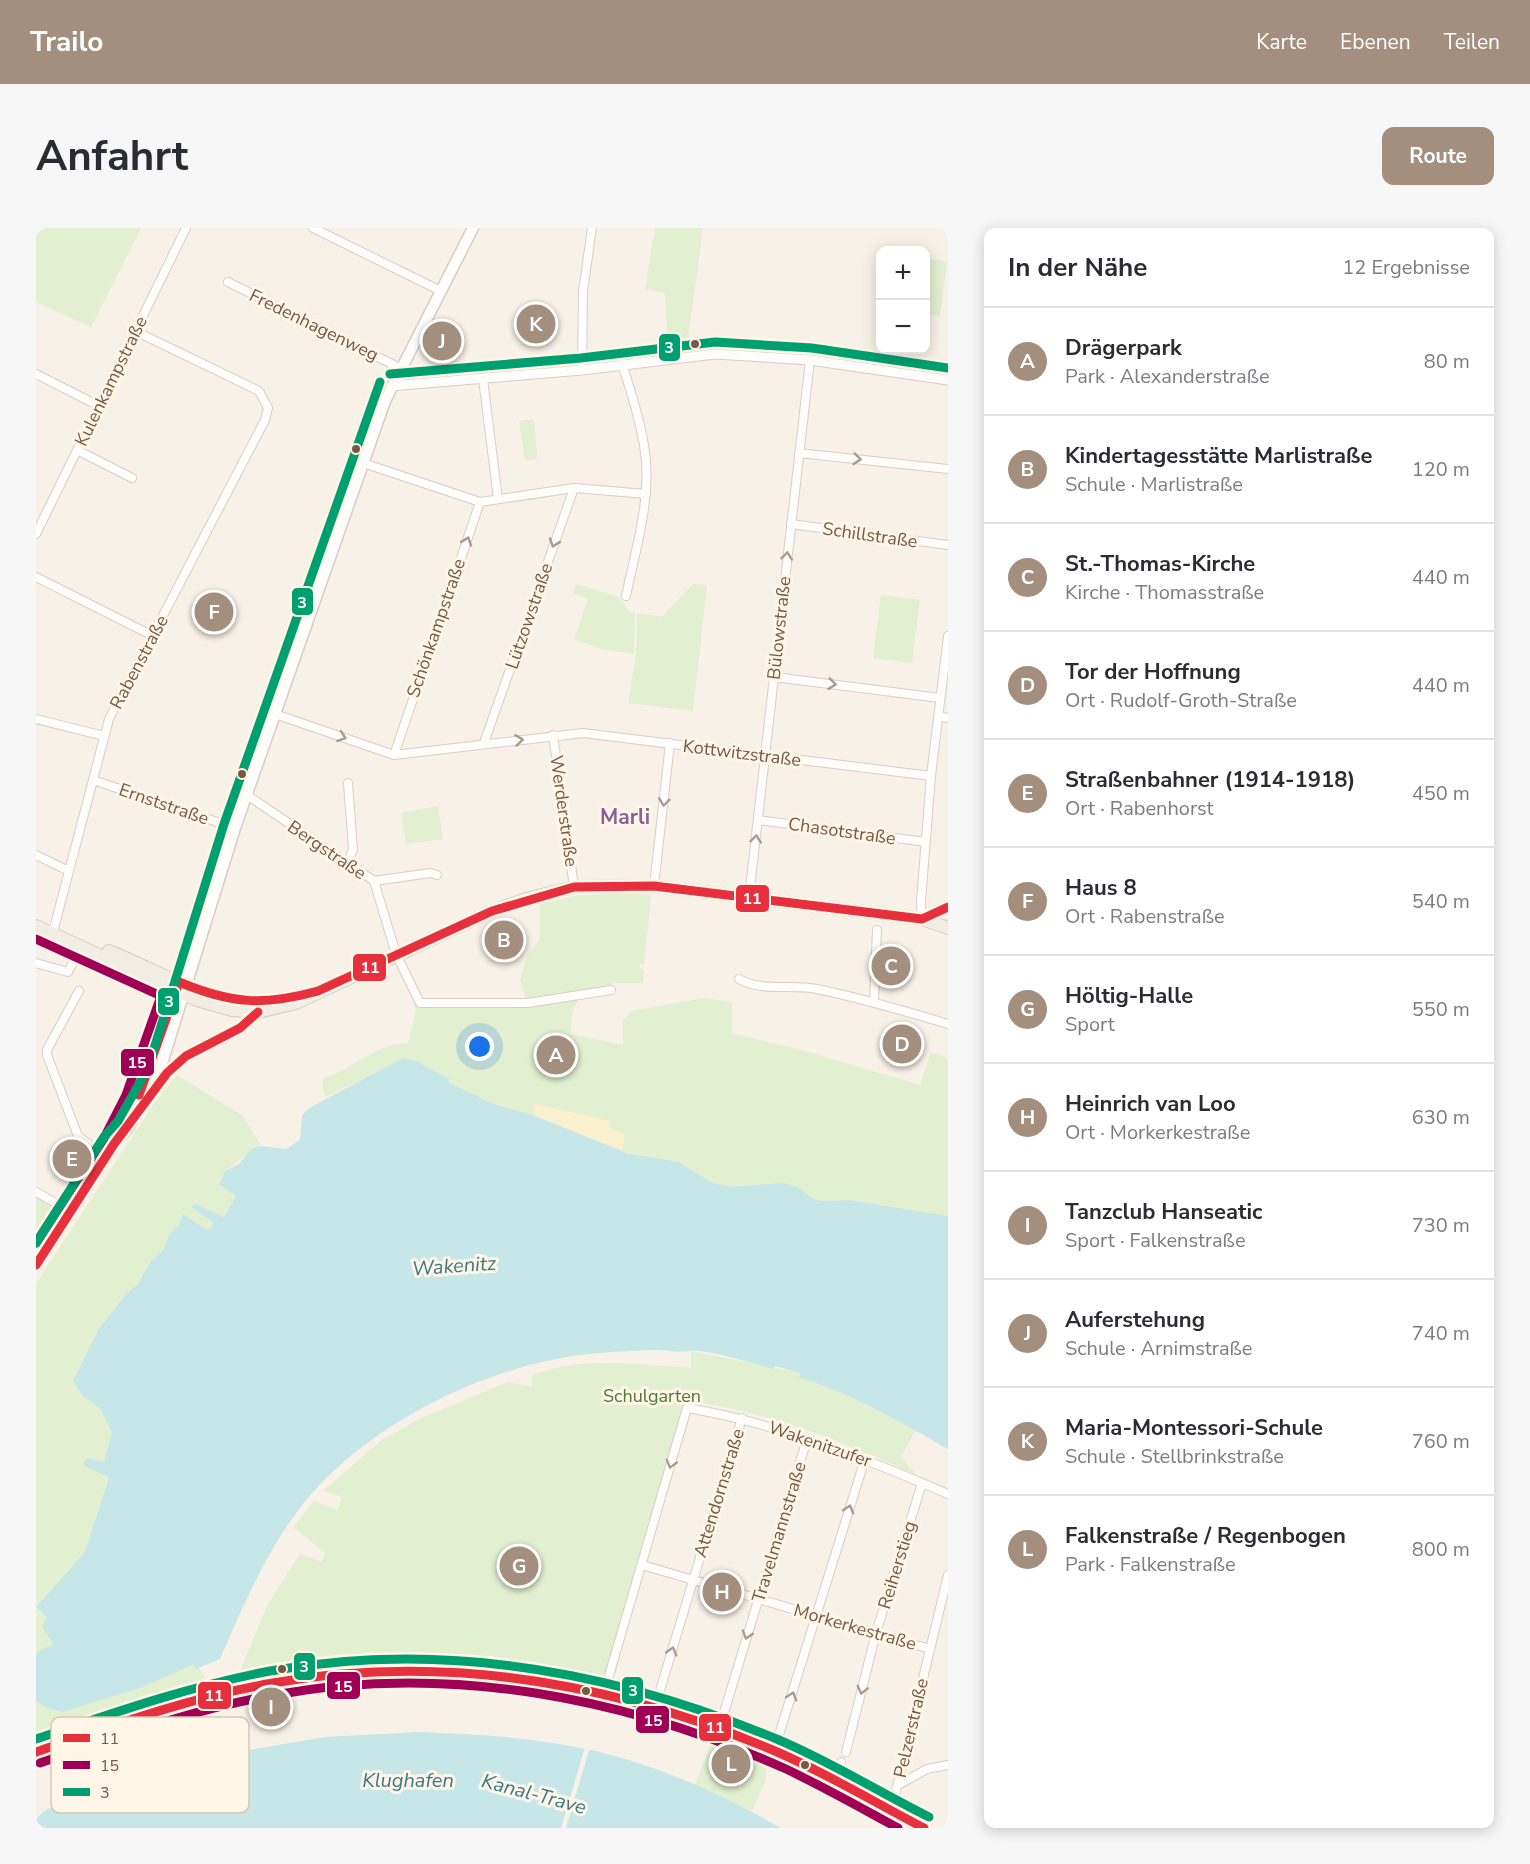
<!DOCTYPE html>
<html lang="de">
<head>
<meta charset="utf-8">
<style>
  :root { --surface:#fff; --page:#f7f7f7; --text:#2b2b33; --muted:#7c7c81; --line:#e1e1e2; --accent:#a48e7e }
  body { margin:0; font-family:"Nunito Sans",sans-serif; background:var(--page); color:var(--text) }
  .controls { position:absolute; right:18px; top:18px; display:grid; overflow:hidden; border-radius:12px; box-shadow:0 3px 15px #0003 }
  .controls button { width:54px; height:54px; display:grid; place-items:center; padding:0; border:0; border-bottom:2px solid var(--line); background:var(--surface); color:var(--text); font:30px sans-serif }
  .you { position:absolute; left:444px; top:819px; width:21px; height:21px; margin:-15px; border:4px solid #fff; border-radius:50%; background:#1a73e8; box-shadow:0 0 0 9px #1a73e833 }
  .badge { display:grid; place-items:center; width:39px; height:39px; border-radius:50%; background:var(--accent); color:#fff; font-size:20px; font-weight:700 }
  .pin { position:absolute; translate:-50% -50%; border:3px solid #fff; box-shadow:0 2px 6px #0006 }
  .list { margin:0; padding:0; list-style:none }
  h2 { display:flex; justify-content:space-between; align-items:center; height:78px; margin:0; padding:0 24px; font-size:26px }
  h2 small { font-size:20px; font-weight:400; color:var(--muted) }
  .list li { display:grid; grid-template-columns:39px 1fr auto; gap:18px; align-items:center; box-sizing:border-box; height:108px; padding:0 24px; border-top:2px solid var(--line) }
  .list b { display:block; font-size:22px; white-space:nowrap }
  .list p { margin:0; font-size:20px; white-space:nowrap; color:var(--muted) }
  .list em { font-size:20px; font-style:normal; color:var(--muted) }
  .map { position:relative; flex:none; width:912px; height:1600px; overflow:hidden; border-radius:12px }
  header { display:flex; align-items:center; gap:36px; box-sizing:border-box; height:84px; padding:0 30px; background:var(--accent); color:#fff }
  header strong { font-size:28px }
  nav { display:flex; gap:33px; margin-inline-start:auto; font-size:21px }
  .intro { display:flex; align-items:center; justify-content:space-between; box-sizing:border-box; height:144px; padding:0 36px }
  h1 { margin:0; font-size:42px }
  .button { padding:15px 27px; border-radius:12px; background:var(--accent); color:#fff; font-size:21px; font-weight:700 }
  main { display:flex; gap:36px; padding:0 36px }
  aside { flex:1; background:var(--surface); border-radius:12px; box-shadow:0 3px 15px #0003 }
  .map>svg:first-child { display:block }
  .green { fill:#e2efd0 }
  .sand { fill:#fbf0ce }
  .water { fill:#c7e6e8 }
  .pier { fill:#f7f1e7 }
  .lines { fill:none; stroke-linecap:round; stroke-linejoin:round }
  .minor-casing { stroke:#d8cec5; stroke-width:10 }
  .tertiary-casing { stroke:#d8cec5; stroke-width:11 }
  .secondary-casing { stroke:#d8cdc3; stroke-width:13 }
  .primary-casing { stroke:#d6ccc3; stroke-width:14 }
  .minor { stroke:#fefdfb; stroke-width:8 }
  .tertiary { stroke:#fefdfb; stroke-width:9 }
  .secondary { stroke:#fefdfb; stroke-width:10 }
  .primary { stroke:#f2ede4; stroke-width:12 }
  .bus-1-casing { stroke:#fff6e8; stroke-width:14 }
  .bus-2-casing { stroke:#fff6e8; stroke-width:14 }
  .bus-3-casing { stroke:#fff6e8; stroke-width:14 }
  .bus-1 { stroke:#e7303d; stroke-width:9 }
  .bus-2 { stroke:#9f0055; stroke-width:9 }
  .bus-3 { stroke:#009f6f; stroke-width:9 }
  .oneway { stroke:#ad9a8e }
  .bus-dot { fill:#775845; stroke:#fff6e8; stroke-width:2 }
  .labels { text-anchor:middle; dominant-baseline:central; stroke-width:6; stroke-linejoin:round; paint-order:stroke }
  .street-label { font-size:18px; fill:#775845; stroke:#fff6e8 }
  .park-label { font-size:18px; fill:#4b7939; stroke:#fff6e8 }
  .water-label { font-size:20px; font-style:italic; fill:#3a7886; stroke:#fff6e8 }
  .quarter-label { font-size:21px; font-weight:bold; fill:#885f9b; stroke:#fff6e8 }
  .key { fill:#fff6e8; stroke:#d6c7b7; stroke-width:1.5 }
  .key-label { font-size:16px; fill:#775845 }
  .line-badge { stroke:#fff6e8; stroke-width:2 }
  .badge-label { font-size:16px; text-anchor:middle; font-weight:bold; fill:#fff }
</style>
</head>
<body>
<header>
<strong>Trailo</strong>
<nav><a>Karte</a><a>Ebenen</a><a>Teilen</a></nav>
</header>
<div class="intro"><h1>Anfahrt</h1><a class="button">Route</a></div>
<main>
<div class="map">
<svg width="912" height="1600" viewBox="0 0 912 1600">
  <rect width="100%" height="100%" fill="#f7f1e7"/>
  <g class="green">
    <polygon points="0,0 105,0 55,99 0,74"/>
    <polygon points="619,0 667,0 651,118 632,120 629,65 609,61"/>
    <polygon points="890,30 911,34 904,88 890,86"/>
    <polygon points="498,191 501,231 489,232 483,193"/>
    <polygon points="540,356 583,369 592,383 599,385 598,426 565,421 538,411 552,371 537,365"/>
    <polygon points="657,356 671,357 657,483 592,475 600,426 601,385 626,389"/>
    <polygon points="845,367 884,372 876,435 837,430"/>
    <polygon points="402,578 407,611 370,616 365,585"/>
    <path d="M586 665 615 667 608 738 605 735 603 739 608 743 607 755H576L574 758 545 765 536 784 535 806 587 817V792L596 783 668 770 696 774V805L769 823 884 857 895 824 912 830V988L813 972 786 973 778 971 770 964 696 959 676 955 643 934 586 923 589 907 573 900 574 893 498 876 499 888C452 878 409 853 367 831L290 869 286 859 288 850C317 842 342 813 372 816L380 781 377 776 389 773 490 771 484 751 491 728 504 711V676L539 668Z"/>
    <path d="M141 847 207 888 225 918C210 923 202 936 187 944L200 968 188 989 160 976 155 977 178 995 173 1002 147 986 143 997 132 1008 129 1020 115 1033 102 1056 89 1067 62 1102 37 1154 47 1169 64 1180 76 1205 68 1234 50 1239 73 1248 49 1324 0 1379 11 1389 10 1407 17 1417 4 1422 0 1427V1056L121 871Z"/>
    <polygon points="0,969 19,980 0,1012"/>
    <path d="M655 1123 764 1145V1149L790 1157 871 1197 879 1203 865 1229 881 1247C814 1217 721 1179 648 1173L567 1453C467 1430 358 1423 257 1438L256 1433 250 1434V1439L203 1446 231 1378 264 1326 286 1334 289 1323 288 1324 257 1299 278 1273 302 1282 306 1269 287 1263 346 1212 383 1191 472 1154 496 1159V1148C539 1127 608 1137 655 1140Z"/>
    <polygon points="159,1435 175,1457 60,1491 0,1512 0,1472 10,1480 27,1484 107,1459"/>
    <polygon points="677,1511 734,1533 729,1544 730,1552 716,1583 659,1557"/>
  </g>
  <polygon class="sand" points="498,876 574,893 573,900 589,907 586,923 499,888"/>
  <g class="water">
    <path d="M367 830 382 834 413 851V855L458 876 499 888 591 925 643 934 676 955 696 959 747 955 762 959 778 971 786 973 813 972 912 988V1221C864 1194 817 1166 763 1149L764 1145 739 1138 738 1141C718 1136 671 1120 653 1123 641 1125 630 1122 618 1122 601 1123 582 1123 564 1125 461 1132 332 1194 267 1276 230 1323 208 1376 184 1431L160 1441 158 1436 107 1459 27 1484 10 1480 0 1473V1427L4 1422 17 1417 6 1398 11 1389 0 1379 49 1324 73 1249 50 1239 47 1235 52 1230 68 1234 76 1205 64 1180 47 1169 37 1153 62 1102 89 1067 102 1056 115 1033 129 1020 132 1008 143 997 147 986 172 1002 178 995 154 978 160 976 188 989 200 968 183 956 188 947 187 944 203 936 215 921 225 918 250 921 264 912 266 887 273 880Z"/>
    <path d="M383 1504C441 1506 503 1510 560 1523 624 1539 688 1566 744 1600H0V1591L11 1581 196 1525 288 1509Z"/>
  </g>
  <polygon class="pier" points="549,1519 554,1519 530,1600 525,1600"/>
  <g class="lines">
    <defs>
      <g id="minor">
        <polyline points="277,0 405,63"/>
        <polyline points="192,54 364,140"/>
        <path d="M586 136C595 163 603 189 608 217 617 267 600 319 590 368"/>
        <polyline points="546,142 547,63 556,0"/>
        <polyline points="0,146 63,178"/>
        <polyline points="447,151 462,271"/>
        <polyline points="41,222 96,250"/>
        <polyline points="763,225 912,241"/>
        <polyline points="327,235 444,274 538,260 610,266"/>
        <polyline points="755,296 912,317"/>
        <polyline points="0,306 150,0"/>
        <polyline points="0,349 117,408"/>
        <polyline points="738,449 904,470"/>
        <polyline points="239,486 358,527 547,505 895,548"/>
        <polyline points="902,488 912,490"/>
        <polyline points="0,491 68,508"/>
        <polyline points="517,507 538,659"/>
        <polyline points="448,515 538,260"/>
        <polyline points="358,527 444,274"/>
        <polyline points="57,552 199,600"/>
        <polyline points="312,555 317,621 312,636"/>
        <polyline points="211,567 338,653 360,726 384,775 492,775 575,762"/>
        <polyline points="722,592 890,614"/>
        <polyline points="0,627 33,643"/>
        <polyline points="338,653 394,645 401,647"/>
        <polyline points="618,658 634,515"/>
        <polyline points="713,669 774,132"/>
        <polyline points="886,691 885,673 895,548 912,408"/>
        <polyline points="17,704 73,491 229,192 232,180 223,163 99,103"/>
        <polyline points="0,735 32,744 45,719"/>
        <path d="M703 751C725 764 756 756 781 761 825 770 869 783 912 796"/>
        <polyline points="43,763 11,822 11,827 42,908 70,929"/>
        <polyline points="838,774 841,702"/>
        <polyline points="120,857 143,834 209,798 222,784"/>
        <polyline points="0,964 34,983"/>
        <polyline points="606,1337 894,1421"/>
        <path d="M568 1465 651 1180C742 1195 828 1230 912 1266"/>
        <polyline points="619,1479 706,1190"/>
        <polyline points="683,1501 771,1211"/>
        <polyline points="738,1523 829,1231"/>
        <polyline points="810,1524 840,1405 886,1255"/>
        <polyline points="796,1551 805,1534"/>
        <polyline points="862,1557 891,1541 912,1537"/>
        <polyline points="855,1583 912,1347"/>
      </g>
      <polyline id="tertiary" points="355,158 546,142 679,126 774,132 912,152"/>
      <g id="secondary">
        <polyline points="886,691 912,679"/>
        <polyline points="92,887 113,842 179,645"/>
        <polyline points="0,1037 78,916 92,900 123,845 199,600 349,173 437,0"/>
        <path d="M0 1524C78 1497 156 1470 237 1455 374 1430 522 1443 652 1490 691 1504 731 1519 769 1537 809 1556 848 1580 888 1600"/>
      </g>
      <g id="primary">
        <polyline points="0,698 161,772 196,782 222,784 260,775 456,683 490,671 538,659 618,658 886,691 912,700"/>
        <path d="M73 723C131 746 186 786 252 771"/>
      </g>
    </defs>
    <use href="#minor" class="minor-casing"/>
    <use href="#tertiary" class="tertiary-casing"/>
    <use href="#secondary" class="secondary-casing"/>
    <use href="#primary" class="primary-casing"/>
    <use href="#minor" class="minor"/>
    <use href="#tertiary" class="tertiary"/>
    <use href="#secondary" class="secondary"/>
    <use href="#primary" class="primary"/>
    <defs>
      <g id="bus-1">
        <path d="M143 754C196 776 227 778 282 763L456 683 538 659 618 658 886 691 912 679"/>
        <polyline points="103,867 143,754"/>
        <polyline points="0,1037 78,916 131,845 150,828 204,800 222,784"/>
        <path d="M0 1524C78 1497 156 1469 237 1455 410 1425 579 1455 739 1523 790 1545 838 1574 888 1600"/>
      </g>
      <g id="bus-2">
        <polyline points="0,711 125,768 90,867 68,910 0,1015"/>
        <path d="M4 1535C81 1509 158 1481 238 1467 413 1435 589 1469 750 1541 788 1559 825 1580 862 1600"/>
      </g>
      <g id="bus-3">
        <polyline points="354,146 545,130 679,114 776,120 912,140"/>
        <polyline points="0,1015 68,909 82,893 112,840 188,596 344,154"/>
        <path d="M0 1511C77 1485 154 1458 234 1443 409 1412 581 1444 743 1512 795 1534 843 1564 893 1589"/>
      </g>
    </defs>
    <use href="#bus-1" class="bus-1-casing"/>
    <use href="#bus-2" class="bus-2-casing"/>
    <use href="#bus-3" class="bus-3-casing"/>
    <use href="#bus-1" class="bus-1"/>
    <use href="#bus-2" class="bus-2"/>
    <use href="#bus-3" class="bus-3"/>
  </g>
  <defs><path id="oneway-chevron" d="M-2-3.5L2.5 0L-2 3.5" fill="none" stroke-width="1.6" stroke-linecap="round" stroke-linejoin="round" transform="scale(1.5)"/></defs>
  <g class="oneway">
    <use href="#oneway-chevron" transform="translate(821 231) rotate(6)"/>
    <use href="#oneway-chevron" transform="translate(431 313) rotate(-71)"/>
    <use href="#oneway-chevron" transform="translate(518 315) rotate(109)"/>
    <use href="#oneway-chevron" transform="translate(751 328) rotate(-84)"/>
    <use href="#oneway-chevron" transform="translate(796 456) rotate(7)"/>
    <use href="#oneway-chevron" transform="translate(306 509) rotate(19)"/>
    <use href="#oneway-chevron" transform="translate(483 512) rotate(-7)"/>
    <use href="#oneway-chevron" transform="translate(628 574) rotate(97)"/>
    <use href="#oneway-chevron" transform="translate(720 611) rotate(-84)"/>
    <use href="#oneway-chevron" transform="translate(635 1236) rotate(106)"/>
    <use href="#oneway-chevron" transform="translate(813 1281) rotate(-73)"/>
    <use href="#oneway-chevron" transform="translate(711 1407) rotate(107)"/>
    <use href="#oneway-chevron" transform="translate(636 1423) rotate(-74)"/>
    <use href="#oneway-chevron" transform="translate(826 1462) rotate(104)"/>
    <use href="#oneway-chevron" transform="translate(756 1468) rotate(-73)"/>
  </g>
  <g class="bus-dot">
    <circle cx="659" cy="116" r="5"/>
    <circle cx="320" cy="221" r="5"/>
    <circle cx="206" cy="546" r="5"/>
    <circle cx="246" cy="1441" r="5"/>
    <circle cx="550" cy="1463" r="5"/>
    <circle cx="769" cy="1537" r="5"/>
  </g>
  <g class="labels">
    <g class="street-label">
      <text transform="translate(278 97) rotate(26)">Fredenhagenweg</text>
      <text transform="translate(75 153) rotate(-64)">Kulenkampstraße</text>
      <text transform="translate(834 307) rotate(8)">Schillstraße</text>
      <text transform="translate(493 388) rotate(-71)">Lützowstraße</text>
      <text transform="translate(400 400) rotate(-71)">Schönkampstraße</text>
      <text transform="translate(743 400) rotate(-84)">Bülowstraße</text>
      <text transform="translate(103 434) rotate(-62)">Rabenstraße</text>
      <text transform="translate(706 525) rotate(7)">Kottwitzstraße</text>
      <text transform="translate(128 576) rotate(19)">Ernststraße</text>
      <text transform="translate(528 583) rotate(82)">Werderstraße</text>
      <text transform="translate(806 603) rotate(8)">Chasotstraße</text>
      <text transform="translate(291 622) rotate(34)">Bergstraße</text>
      <text transform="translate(784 1216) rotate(19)">Wakenitzufer</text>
      <text transform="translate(683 1265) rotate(-73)">Attendornstraße</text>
      <text transform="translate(743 1304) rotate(-73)">Travelmannstraße</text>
      <text transform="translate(861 1337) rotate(-73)">Reiherstieg</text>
      <text transform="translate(819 1399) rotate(16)">Morkerkestraße</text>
      <text transform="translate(875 1500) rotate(-77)">Pelzerstraße</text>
    </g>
    <g class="park-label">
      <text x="616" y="1168">Schulgarten</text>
    </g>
    <g class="water-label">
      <text transform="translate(418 1038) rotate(-4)">Wakenitz</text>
      <text x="372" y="1552">Klughafen</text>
      <text transform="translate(498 1566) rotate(15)">Kanal-Trave</text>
    </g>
    <g class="quarter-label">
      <text x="589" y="589">Marli</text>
    </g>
  </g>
  <rect x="15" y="1489" width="198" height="96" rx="9" class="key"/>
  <rect x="27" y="1506" width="27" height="8" fill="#e7303d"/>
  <rect x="27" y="1533" width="27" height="8" fill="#9f0055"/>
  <rect x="27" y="1560" width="27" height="8" fill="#009f6f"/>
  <g class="key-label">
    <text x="64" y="1516">11</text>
    <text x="64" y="1543">15</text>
    <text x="64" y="1570">3</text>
  </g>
  <g class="line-badge">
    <rect x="622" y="105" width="23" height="29" rx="6" fill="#009f6f"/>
    <rect x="255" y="359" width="23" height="29" rx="6" fill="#009f6f"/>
    <rect x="699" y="656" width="35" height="29" rx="6" fill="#e7303d"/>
    <rect x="316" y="725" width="35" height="29" rx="6" fill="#e7303d"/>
    <rect x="121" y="759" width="23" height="29" rx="6" fill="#009f6f"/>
    <rect x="84" y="820" width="35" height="29" rx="6" fill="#9f0055"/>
    <rect x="257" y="1424" width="23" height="29" rx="6" fill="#009f6f"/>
    <rect x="290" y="1443" width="35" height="29" rx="6" fill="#9f0055"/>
    <rect x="585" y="1448" width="23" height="29" rx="6" fill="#009f6f"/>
    <rect x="161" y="1453" width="35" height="29" rx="6" fill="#e7303d"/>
    <rect x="599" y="1477" width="35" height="29" rx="6" fill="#9f0055"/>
    <rect x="662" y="1485" width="34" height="29" rx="6" fill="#e7303d"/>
  </g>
  <g class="badge-label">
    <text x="633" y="125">3</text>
    <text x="266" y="380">3</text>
    <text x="716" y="676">11</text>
    <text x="334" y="745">11</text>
    <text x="133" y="779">3</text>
    <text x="101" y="840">15</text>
    <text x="268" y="1444">3</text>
    <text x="307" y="1464">15</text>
    <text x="597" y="1468">3</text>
    <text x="178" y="1473">11</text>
    <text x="617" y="1498">15</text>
    <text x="679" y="1505">11</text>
  </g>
</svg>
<div class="controls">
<button>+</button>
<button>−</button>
</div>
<div class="you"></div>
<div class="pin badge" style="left:520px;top:827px">A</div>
<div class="pin badge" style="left:468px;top:712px">B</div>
<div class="pin badge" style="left:855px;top:738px">C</div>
<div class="pin badge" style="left:866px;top:816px">D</div>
<div class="pin badge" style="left:36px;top:931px">E</div>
<div class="pin badge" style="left:178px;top:384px">F</div>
<div class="pin badge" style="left:483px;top:1338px">G</div>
<div class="pin badge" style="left:686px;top:1364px">H</div>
<div class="pin badge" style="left:235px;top:1479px">I</div>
<div class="pin badge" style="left:406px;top:113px">J</div>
<div class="pin badge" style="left:500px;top:96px">K</div>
<div class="pin badge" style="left:695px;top:1536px">L</div>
</div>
<aside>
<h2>In der Nähe<small>12 Ergebnisse</small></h2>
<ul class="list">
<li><span class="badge">A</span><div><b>Drägerpark</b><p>Park · Alexanderstraße</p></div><em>80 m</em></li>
<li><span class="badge">B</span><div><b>Kindertagesstätte Marlistraße</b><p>Schule · Marlistraße</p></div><em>120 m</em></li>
<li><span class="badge">C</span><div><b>St.-Thomas-Kirche</b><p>Kirche · Thomasstraße</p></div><em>440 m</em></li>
<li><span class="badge">D</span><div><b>Tor der Hoffnung</b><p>Ort · Rudolf-Groth-Straße</p></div><em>440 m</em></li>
<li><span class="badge">E</span><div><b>Straßenbahner (1914-1918)</b><p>Ort · Rabenhorst</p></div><em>450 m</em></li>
<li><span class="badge">F</span><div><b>Haus 8</b><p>Ort · Rabenstraße</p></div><em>540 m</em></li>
<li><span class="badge">G</span><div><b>Höltig-Halle</b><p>Sport</p></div><em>550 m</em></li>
<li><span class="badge">H</span><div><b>Heinrich van Loo</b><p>Ort · Morkerkestraße</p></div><em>630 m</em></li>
<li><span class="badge">I</span><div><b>Tanzclub Hanseatic</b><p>Sport · Falkenstraße</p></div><em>730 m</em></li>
<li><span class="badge">J</span><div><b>Auferstehung</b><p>Schule · Arnimstraße</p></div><em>740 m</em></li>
<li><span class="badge">K</span><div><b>Maria-Montessori-Schule</b><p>Schule · Stellbrinkstraße</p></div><em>760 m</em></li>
<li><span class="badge">L</span><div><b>Falkenstraße / Regenbogen</b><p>Park · Falkenstraße</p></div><em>800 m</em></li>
</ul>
</aside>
</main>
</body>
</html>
